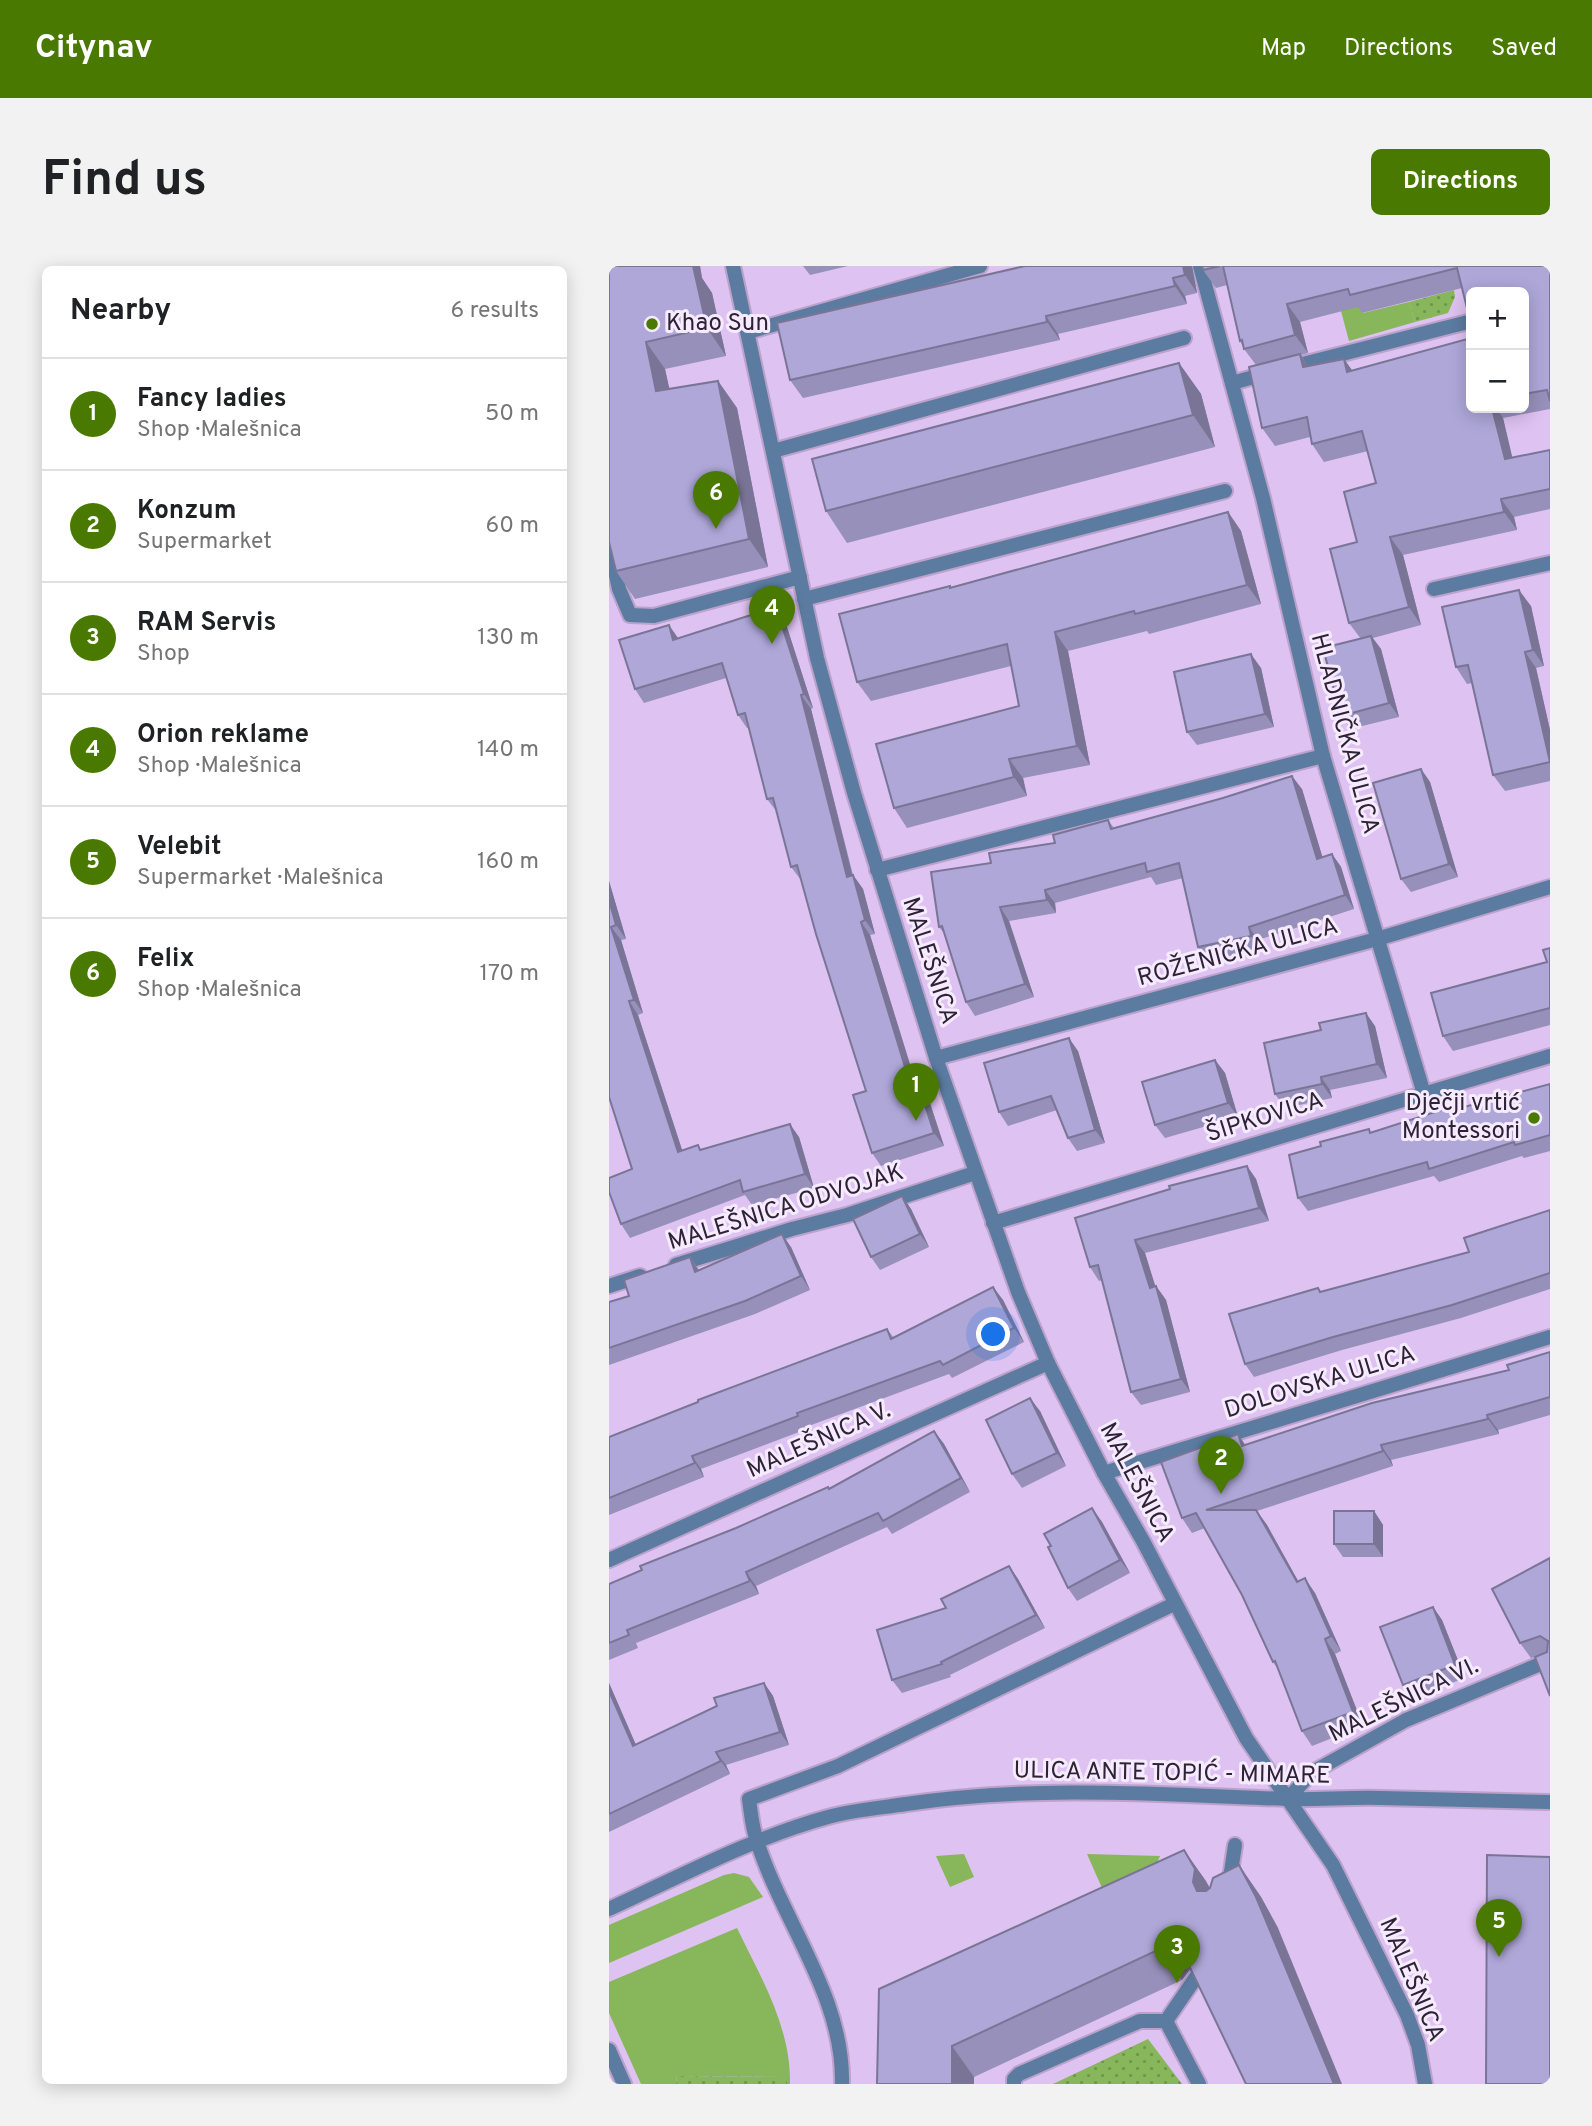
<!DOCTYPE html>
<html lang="en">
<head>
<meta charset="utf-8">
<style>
  :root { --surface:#fff; --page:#f2f2f2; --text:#202124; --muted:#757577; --line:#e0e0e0; --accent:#4a7900 }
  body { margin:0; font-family:Overpass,sans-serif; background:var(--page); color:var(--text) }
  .controls { position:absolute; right:21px; top:21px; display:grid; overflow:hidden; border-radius:10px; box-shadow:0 4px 18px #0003 }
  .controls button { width:63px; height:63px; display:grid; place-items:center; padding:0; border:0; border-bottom:2px solid var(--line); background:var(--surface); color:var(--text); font:35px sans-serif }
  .you { position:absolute; left:385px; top:1069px; width:24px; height:24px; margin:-18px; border:5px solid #fff; border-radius:50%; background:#1a73e8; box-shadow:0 0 0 10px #1a73e833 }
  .badge { display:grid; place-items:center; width:46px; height:46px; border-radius:50%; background:var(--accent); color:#fff; font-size:23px; font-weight:700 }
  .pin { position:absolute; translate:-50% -58px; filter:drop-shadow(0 2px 4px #0008) }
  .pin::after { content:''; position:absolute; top:37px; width:24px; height:21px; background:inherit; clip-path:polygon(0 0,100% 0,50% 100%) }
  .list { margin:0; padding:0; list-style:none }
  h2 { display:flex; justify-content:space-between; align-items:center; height:91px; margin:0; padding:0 28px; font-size:30px }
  h2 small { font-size:23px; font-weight:400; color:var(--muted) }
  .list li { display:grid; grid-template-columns:46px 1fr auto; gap:21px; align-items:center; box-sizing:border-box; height:112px; padding:0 28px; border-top:2px solid var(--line) }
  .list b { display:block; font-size:26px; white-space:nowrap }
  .list p { margin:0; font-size:23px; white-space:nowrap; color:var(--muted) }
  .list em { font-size:23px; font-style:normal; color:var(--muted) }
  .map { position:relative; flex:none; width:941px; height:1818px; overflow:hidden; border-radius:10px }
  header { display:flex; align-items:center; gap:42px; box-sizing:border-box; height:98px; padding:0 35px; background:var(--accent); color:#fff }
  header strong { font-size:33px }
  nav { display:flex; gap:38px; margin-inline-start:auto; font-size:24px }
  .intro { display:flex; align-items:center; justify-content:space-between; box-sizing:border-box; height:168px; padding:0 42px }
  h1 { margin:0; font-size:49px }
  .button { padding:18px 32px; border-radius:10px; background:var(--accent); color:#fff; font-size:24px; font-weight:700 }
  main { display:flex; gap:42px; padding:0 42px }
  aside { flex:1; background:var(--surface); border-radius:10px; box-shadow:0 4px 18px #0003 }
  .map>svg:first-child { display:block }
  .grass { fill:#87b65b }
  .park { fill:url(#park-dots) }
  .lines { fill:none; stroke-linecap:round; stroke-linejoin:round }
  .service-casing { stroke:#bba2cb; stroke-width:18 }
  .pedestrian-casing { stroke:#bba2cb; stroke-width:18 }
  .minor-casing { stroke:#bba2cb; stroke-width:18 }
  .tertiary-casing { stroke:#bba2cb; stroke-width:18 }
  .service { stroke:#5b7ca0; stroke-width:14 }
  .pedestrian { stroke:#5b7ca0; stroke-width:14 }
  .minor { stroke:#5b7ca0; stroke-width:14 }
  .tertiary { stroke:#5b7ca0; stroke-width:14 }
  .wall { fill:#9690ba; fill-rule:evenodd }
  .shaded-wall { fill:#7a7597 }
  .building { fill:#aea7d8; stroke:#7a7597; stroke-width:2 }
  .poi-dot { fill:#4a7900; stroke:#f6ebfe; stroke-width:2.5 }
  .labels { text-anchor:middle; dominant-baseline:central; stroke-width:6; stroke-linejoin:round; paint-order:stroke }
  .poi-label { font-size:24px; fill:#2e2335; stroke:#f6ebfe; text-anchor:start }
  .street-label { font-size:24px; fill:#2e2335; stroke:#f6ebfe }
</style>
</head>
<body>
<header>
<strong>Citynav</strong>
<nav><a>Map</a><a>Directions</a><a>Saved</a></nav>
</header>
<div class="intro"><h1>Find us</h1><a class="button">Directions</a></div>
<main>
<aside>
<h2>Nearby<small>6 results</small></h2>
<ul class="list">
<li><span class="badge">1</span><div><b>Fancy ladies</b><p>Shop · Malešnica</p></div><em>50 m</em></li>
<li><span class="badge">2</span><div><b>Konzum</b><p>Supermarket</p></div><em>60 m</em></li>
<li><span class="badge">3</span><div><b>RAM Servis</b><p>Shop</p></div><em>130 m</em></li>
<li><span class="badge">4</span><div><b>Orion reklame</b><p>Shop · Malešnica</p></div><em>140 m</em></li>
<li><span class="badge">5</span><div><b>Velebit</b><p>Supermarket · Malešnica</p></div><em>160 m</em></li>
<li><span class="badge">6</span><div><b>Felix</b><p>Shop · Malešnica</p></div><em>170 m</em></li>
</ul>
</aside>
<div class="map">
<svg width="941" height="1818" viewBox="0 0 941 1818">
  <defs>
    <pattern id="park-dots" width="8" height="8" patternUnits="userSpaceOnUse" patternTransform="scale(1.75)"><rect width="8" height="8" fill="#87b65b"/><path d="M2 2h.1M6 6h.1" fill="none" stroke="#6f944c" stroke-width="1.8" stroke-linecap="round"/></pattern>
  </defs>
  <rect width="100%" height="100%" fill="#dec2f1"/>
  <g class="grass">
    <polygon points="743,5 754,47 800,36 806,56 740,75 723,11"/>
    <polygon points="355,1588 365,1611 341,1621 327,1590"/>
    <polygon points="478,1588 551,1590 548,1597 493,1622"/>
    <polygon points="125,1607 140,1611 154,1631 0,1697 0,1659 115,1609"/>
    <path d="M128 1662C152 1712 182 1761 181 1818H178L177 1811 68 1810 67 1818H32L0 1747V1716Z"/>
  </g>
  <g class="park">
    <polygon points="845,24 846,31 839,47 806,56 800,36"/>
    <polygon points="539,1773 573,1818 444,1818"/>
    <polygon points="68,1810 178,1811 178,1818 67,1818"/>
  </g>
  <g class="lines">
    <defs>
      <g id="service">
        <polyline points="139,66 371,0"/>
        <polyline points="164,185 575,72"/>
        <polyline points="0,278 10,323 21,349 45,350 191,311"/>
        <polyline points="195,333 616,225"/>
        <polyline points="405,1818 405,1813 410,1808 531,1755 557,1755 590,1818"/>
      </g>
      <g id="pedestrian">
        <polyline points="620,1619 626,1579"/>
        <polyline points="557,1755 590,1707"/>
      </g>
      <g id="minor">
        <polyline points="591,0 654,232 714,490 815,828"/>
        <polyline points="678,102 859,56"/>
        <polyline points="623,117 659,107"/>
        <polyline points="825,323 941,297"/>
        <polyline points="268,604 714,490"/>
        <polyline points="327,792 768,673 941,621"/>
        <polyline points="384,957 941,790"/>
        <polyline points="67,999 183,963 238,949 366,907"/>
        <polyline points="0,1020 31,1010"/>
        <polyline points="495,1207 941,1071"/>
        <polyline points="0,1294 439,1097"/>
        <polyline points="679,1533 702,1507 797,1454 941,1394"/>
        <path d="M0 1643C72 1610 143 1572 219 1551 244 1544 271 1542 297 1538 426 1519 548 1528 677 1533 708 1534 740 1531 772 1532 828 1533 885 1535 941 1536"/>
        <polyline points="0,1784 15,1818"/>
        <path d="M233 1818C235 1730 174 1657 148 1575 143 1562 142 1547 140 1533L229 1500 565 1338"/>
      </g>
      <polyline id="tertiary" points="124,0 208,392 245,527 327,792 409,1026 439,1097 495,1207 534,1275 637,1472 724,1599 798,1749 809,1779 816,1818"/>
    </defs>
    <use href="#service" class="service-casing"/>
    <use href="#pedestrian" class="pedestrian-casing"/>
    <use href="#minor" class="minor-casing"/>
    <use href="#tertiary" class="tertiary-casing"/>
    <use href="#service" class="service"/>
    <use href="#pedestrian" class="pedestrian"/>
    <use href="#minor" class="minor"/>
    <use href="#tertiary" class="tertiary"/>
  </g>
  <g class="wall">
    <polygon points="0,0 91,0 93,12 103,27 117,90 56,103 60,123 109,115 128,142 159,301 26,333 7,305"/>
    <polygon points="194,0 239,0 201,9"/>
    <polygon points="416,0 583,0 588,27 576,30 578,38 449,68 451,74 194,132 181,114"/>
    <path d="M593 0H941V143L894 152 903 192 941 184V243L905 251 908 264 794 289 812 359 764 372 772 383 790 451 741 463 732 450 752 373 740 357 748 276 767 217 759 185 715 196 703 178 701 171 666 180 653 162 647 99 635 83 631 75 618 19 607 22 594 4ZM853 22 915 26V142H862L743 105 735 93 699 100 692 89 699 87 691 56 749 41 753 47Z"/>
    <polygon points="570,97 592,128 606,181 238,277 217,245"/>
    <polygon points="619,246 632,265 652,338 540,368 538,365 459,385 481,499 414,512 418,530 298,562 285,542 410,440 402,400 262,435 248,416 342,321"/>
    <polygon points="922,340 935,400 927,402 941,464 941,515 896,525 884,509 863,417 858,418 847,401"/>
    <polygon points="167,341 176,355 204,442 202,443 244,609 254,623 266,668 261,669 304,809 306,808 316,822 335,880 272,900 263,887 257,825 192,614 182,601 168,546 158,533 140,462 138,462 129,449 117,412 35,437 26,423 69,372"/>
    <polygon points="652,402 665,461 588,479 578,466"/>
    <polygon points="812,503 821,516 849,611 802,626 792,613"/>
    <polygon points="693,523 713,591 723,588 732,601 745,643 649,674 651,683 598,695 589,681 574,612 547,619 542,611 446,637 447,647 400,655 425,731 366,750 357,736 335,667 330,661 382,597 446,577 499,554 505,562"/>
    <polygon points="0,615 17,673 12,674 34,747 29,749 73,884 92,883 190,871 205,922 143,939 136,929 21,972 12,958 23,903 0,831"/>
    <polygon points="941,682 941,759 844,785 834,770 938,696"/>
    <polygon points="766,760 778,812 721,824 723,832 676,842 666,828"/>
    <polygon points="469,785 496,877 468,885 459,872 448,844 399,860 390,846"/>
    <polygon points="606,794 616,807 629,851 556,872 546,859"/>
    <polygon points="941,818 941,885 915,892 913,890 830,916 825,910 699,945 689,932 712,880 760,863 762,866 854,837 856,841"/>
    <polygon points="638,900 647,913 660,955 536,987 546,1021 547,1020 557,1034 581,1126 532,1139 522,1126 493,1014 490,1015 481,1001 561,923"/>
    <polygon points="293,930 302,943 320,981 271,1004 262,991"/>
    <polygon points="941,944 941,1023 852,1052 733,1084 645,1111 636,1098 709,1022 712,1026 860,986"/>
    <polygon points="182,981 201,1024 146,1048 0,1099 0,1036 20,1030 81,991 90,1004"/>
    <polygon points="384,1021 394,1034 415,1076 343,1112 340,1108 197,1161 198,1163 92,1203 95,1211 0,1249 0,1171 278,1063 285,1072"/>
    <polygon points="941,1086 941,1149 889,1164 890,1168 782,1194 784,1200 648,1245 658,1259 689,1315 706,1327 732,1385 726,1388 754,1460 703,1480 693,1465 671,1406 664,1396 633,1329 596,1262 583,1267 573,1252 637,1179 900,1104"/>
    <polygon points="431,1145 457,1200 413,1222 403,1208"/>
    <polygon points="325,1165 335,1178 361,1226 283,1268 278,1261 147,1320 150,1328 27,1377 29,1382 0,1394 0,1318 127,1262 221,1223"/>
    <polygon points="483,1242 493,1256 521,1307 468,1335 459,1322 442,1280"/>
    <polygon points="765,1245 774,1259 774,1291 734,1291 725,1278"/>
    <polygon points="941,1292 941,1430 936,1387 922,1392 911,1377"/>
    <polygon points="400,1300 409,1313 436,1362 341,1409 342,1411 293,1427 283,1414 337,1342"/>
    <polygon points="824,1341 833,1354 856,1412 803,1432 794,1419"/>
    <polygon points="0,1417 27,1479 155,1417 164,1430 180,1479 117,1499 121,1508 0,1566"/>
    <polygon points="575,1584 601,1622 630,1599 652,1631 669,1662 581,1703 573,1714 365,1811 365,1818 268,1818"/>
  </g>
  <g class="shaded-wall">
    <polygon points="77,0 91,0 93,12 103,27 117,90 98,62"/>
    <polygon points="574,0 583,0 588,27 576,9"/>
    <polygon points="564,12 576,30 578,38 566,20"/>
    <polygon points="678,38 691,56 699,87 686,69"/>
    <polygon points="437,50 449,68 451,74 438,56"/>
    <polygon points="37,76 56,103 67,152 47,125"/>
    <polygon points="691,88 703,106 694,101"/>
    <polygon points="735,93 748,111 738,106"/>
    <polygon points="570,97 592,128 606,181 584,149"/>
    <polygon points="109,115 128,142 159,301 140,273"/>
    <polygon points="883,142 887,142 894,152 908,211 896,193"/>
    <polygon points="892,233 905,251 908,264 895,246"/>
    <polygon points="619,246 632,265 652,338 638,319"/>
    <polygon points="781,271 794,289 812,359 800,341"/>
    <polygon points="910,324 922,340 935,400 924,384"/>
    <polygon points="167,341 176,355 204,442 195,428"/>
    <polygon points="60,359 69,372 64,374"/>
    <polygon points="446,366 459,385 481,499 468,480"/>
    <polygon points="762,370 772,383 790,451 780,437"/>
    <polygon points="916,386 927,402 941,464 941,497"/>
    <polygon points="642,388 652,402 665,461 656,448"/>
    <polygon points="192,429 202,443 247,624 238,611"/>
    <polygon points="400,493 414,512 418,530 405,511"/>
    <polygon points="812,503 821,516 849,611 840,598"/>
    <polygon points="683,510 693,523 718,606 708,593"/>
    <polygon points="723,588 732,601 745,643 736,629"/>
    <polygon points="244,609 254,623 266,668 256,654"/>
    <polygon points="0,615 17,673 7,659 0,634"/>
    <polygon points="436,624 446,637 447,647 438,634"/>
    <polygon points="391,641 400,655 425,731 416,718"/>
    <polygon points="252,656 261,669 309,824 299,811"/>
    <polygon points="2,661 12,674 34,747 25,734"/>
    <polygon points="640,661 649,674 651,683 642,670"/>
    <polygon points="20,735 29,749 78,899 69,886"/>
    <polygon points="757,747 766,760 778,812 768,798"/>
    <polygon points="460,772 469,785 496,877 486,864"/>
    <polygon points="606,794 616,807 629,851 619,837"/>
    <polygon points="306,808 316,822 335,880 325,867"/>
    <polygon points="712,811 721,824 723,832 713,818"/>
    <polygon points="181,858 190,871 205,922 196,908"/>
    <polygon points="638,900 647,913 660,955 650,942"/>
    <polygon points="293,930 302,943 320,981 311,968"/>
    <polygon points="173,968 182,981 201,1024 192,1010"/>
    <polygon points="526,974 536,987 551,1035 541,1022"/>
    <polygon points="81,991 90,1005 86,1006"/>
    <polygon points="547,1020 557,1034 581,1126 572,1113"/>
    <polygon points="384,1021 394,1034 415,1076 405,1062"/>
    <polygon points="421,1132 431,1145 457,1200 448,1187"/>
    <polygon points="878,1149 889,1164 890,1168 879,1153"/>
    <polygon points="325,1165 335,1178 361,1226 352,1212"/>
    <polygon points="629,1168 639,1183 633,1180"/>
    <polygon points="772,1179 782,1194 784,1200 774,1185"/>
    <polygon points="83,1190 92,1203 95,1211 86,1197"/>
    <polygon points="483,1242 493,1256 521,1307 511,1294"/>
    <polygon points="647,1244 658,1259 698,1331 688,1316"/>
    <polygon points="765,1245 774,1259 774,1291 765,1278"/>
    <polygon points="400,1300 409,1313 436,1362 427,1349"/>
    <polygon points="137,1306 147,1320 150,1328 141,1315"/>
    <polygon points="696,1312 706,1327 732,1385 722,1370"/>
    <polygon points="824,1341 833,1354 856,1412 846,1399"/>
    <polygon points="716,1373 726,1388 754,1460 744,1446"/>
    <polygon points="0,1417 33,1493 24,1480 0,1425"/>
    <polygon points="155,1417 164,1430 180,1479 171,1466"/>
    <polygon points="107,1486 117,1499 121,1508 112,1495"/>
    <polygon points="575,1584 597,1615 607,1634 588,1625 584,1616"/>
    <polygon points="630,1599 652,1631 669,1662 733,1818 725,1818"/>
    <polygon points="561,1670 583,1701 573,1714 551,1683"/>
    <polygon points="343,1780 365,1811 365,1818 343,1818"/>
  </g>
  <g class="building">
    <polygon points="0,0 84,0 98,62 37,76 47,125 109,115 140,273 7,305 0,276"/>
    <polygon points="416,0 574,0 576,9 564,12 566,20 437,50 438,56 181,114 168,57"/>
    <polygon points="593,0 611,0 594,4"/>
    <polygon points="614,0 941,0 941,135 938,124 915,128 915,26 862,26 862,58 848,2 741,29 739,23 678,38 686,69 635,83 633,74 631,75"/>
    <polygon points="862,72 862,142 883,142 896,193 941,184 941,223 892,233 895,246 781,271 800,341 740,357 721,283 748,276 735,226 767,217 753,165 703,178 698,151 653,162 640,101 691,88 694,101 735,93 738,106"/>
    <polygon points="570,97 584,149 217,245 203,193"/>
    <polygon points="619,246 638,319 526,348 525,345 446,366 468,480 400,493 405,511 285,542 267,478 410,440 398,378 248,416 230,348 341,320 341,322"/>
    <polygon points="910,324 924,384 916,386 941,496 884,509 859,399 847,401 833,341"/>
    <polygon points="167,341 195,428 192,429 238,611 244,609 256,654 252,656 299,811 306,808 325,867 263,887 244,829 257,825 207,668 188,599 182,601 164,532 158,533 136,447 129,449 113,397 26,423 10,374 60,359 64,374"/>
    <polygon points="762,370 780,437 732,450 714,382"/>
    <polygon points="642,388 656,448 578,466 565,406"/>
    <polygon points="812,503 840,598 792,613 764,517"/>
    <polygon points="683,510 708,593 723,588 736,629 640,661 642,670 589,681 570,597 538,606 536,597 436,624 438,634 391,641 416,718 357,736 333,660 330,661 322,606 382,597 380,587 446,577 444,569 499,554 502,563 614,532"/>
    <polygon points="0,634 7,659 2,661 25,734 20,735 69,886 89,879 91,884 181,858 196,908 134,926 131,914 12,958 0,926 0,912 23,903 0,831"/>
    <polygon points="941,682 941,742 834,770 822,727 938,696 934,684"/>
    <polygon points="757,747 768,798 712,811 713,818 666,828 655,777 712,764 710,757"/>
    <polygon points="460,772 486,864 459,872 442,830 390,846 375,797"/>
    <polygon points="606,794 619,837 546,859 533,816"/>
    <polygon points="941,818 941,869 906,879 905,876 820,903 818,896 689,932 680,889 712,880 711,876 760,863 761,867 854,837 855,841"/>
    <polygon points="638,900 650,942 526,974 541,1022 547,1020 572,1113 522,1126 489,999 481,1001 466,952 561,923 560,920"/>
    <polygon points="293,930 311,968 262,991 244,953"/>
    <polygon points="941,944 941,1007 843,1039 724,1071 636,1098 620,1048 709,1022 711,1026 860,986 855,972"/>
    <polygon points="173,968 192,1010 136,1035 0,1082 0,1036 20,1030 15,1014 81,991 86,1006"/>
    <polygon points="384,1021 405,1062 334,1099 331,1095 188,1147 189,1150 83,1190 86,1197 0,1232 0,1171 89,1136 89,1134 278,1063 282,1073"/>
    <polygon points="941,1086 941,1131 878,1149 879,1153 772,1179 774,1185 597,1244 647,1244 688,1316 696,1312 722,1370 716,1373 744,1446 693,1465 666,1395 664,1396 633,1329 587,1247 573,1252 552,1196 629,1168 633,1180 763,1137 900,1104 898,1099"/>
    <polygon points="421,1132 448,1187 403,1208 377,1154"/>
    <polygon points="325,1165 352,1212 274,1255 269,1247 137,1306 141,1315 18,1364 20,1369 0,1377 0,1318 33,1304 31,1300 127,1262 219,1221 220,1223"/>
    <polygon points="483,1242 511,1294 459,1322 439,1281 442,1280 435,1268"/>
    <rect x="725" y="1245" width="40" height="33"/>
    <polygon points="941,1292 941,1430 926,1391 938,1386 939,1375 931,1370 911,1377 883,1323"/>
    <polygon points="400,1300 427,1349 332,1396 333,1398 283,1414 268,1364 337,1342 332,1333"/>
    <polygon points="824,1341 846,1399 794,1419 771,1361"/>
    <polygon points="155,1417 171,1466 107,1486 112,1495 0,1548 0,1425 24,1480 108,1440 105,1432"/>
    <polygon points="575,1584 586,1603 584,1616 588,1625 597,1625 601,1622 604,1612 630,1599 647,1631 725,1818 637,1818 573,1685 578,1677 577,1672 568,1666 561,1670 551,1683 343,1780 343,1818 268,1818 270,1723"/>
    <polygon points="878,1589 941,1591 941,1818 877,1818"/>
  </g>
  <g class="poi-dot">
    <circle cx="43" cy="58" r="7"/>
    <circle cx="925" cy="852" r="7"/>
  </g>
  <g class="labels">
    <g class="poi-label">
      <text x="57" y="58">Khao Sun</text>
      <text x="911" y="838" text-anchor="end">Dječji vrtić<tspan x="911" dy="28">Montessori</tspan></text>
    </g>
    <g class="street-label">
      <text transform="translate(735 468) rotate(75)">HLADNIČKA ULICA</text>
      <text transform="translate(629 687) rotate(-15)">ROŽENIČKA ULICA</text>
      <text transform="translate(320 695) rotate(72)">MALEŠNICA</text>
      <text transform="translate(656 852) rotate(-17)">ŠIPKOVICA</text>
      <text transform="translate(177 942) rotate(-17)">MALEŠNICA ODVOJAK</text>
      <text transform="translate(711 1117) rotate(-17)">DOLOVSKA ULICA</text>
      <text transform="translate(210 1175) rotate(-24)">MALEŠNICA V.</text>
      <text transform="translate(527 1217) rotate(62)">MALEŠNICA</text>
      <text transform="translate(795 1435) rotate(-26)">MALEŠNICA VI.</text>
      <text transform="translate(563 1508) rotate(1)">ULICA ANTE TOPIĆ - MIMARE</text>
      <text transform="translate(802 1714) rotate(67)">MALEŠNICA</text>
    </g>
  </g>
</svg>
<div class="controls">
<button>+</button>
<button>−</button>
</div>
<div class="you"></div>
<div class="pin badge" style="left:307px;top:855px">1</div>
<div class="pin badge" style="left:612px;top:1228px">2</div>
<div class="pin badge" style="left:568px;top:1717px">3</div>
<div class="pin badge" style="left:163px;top:378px">4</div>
<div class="pin badge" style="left:890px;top:1691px">5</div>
<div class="pin badge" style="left:107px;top:263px">6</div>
</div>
</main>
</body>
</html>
